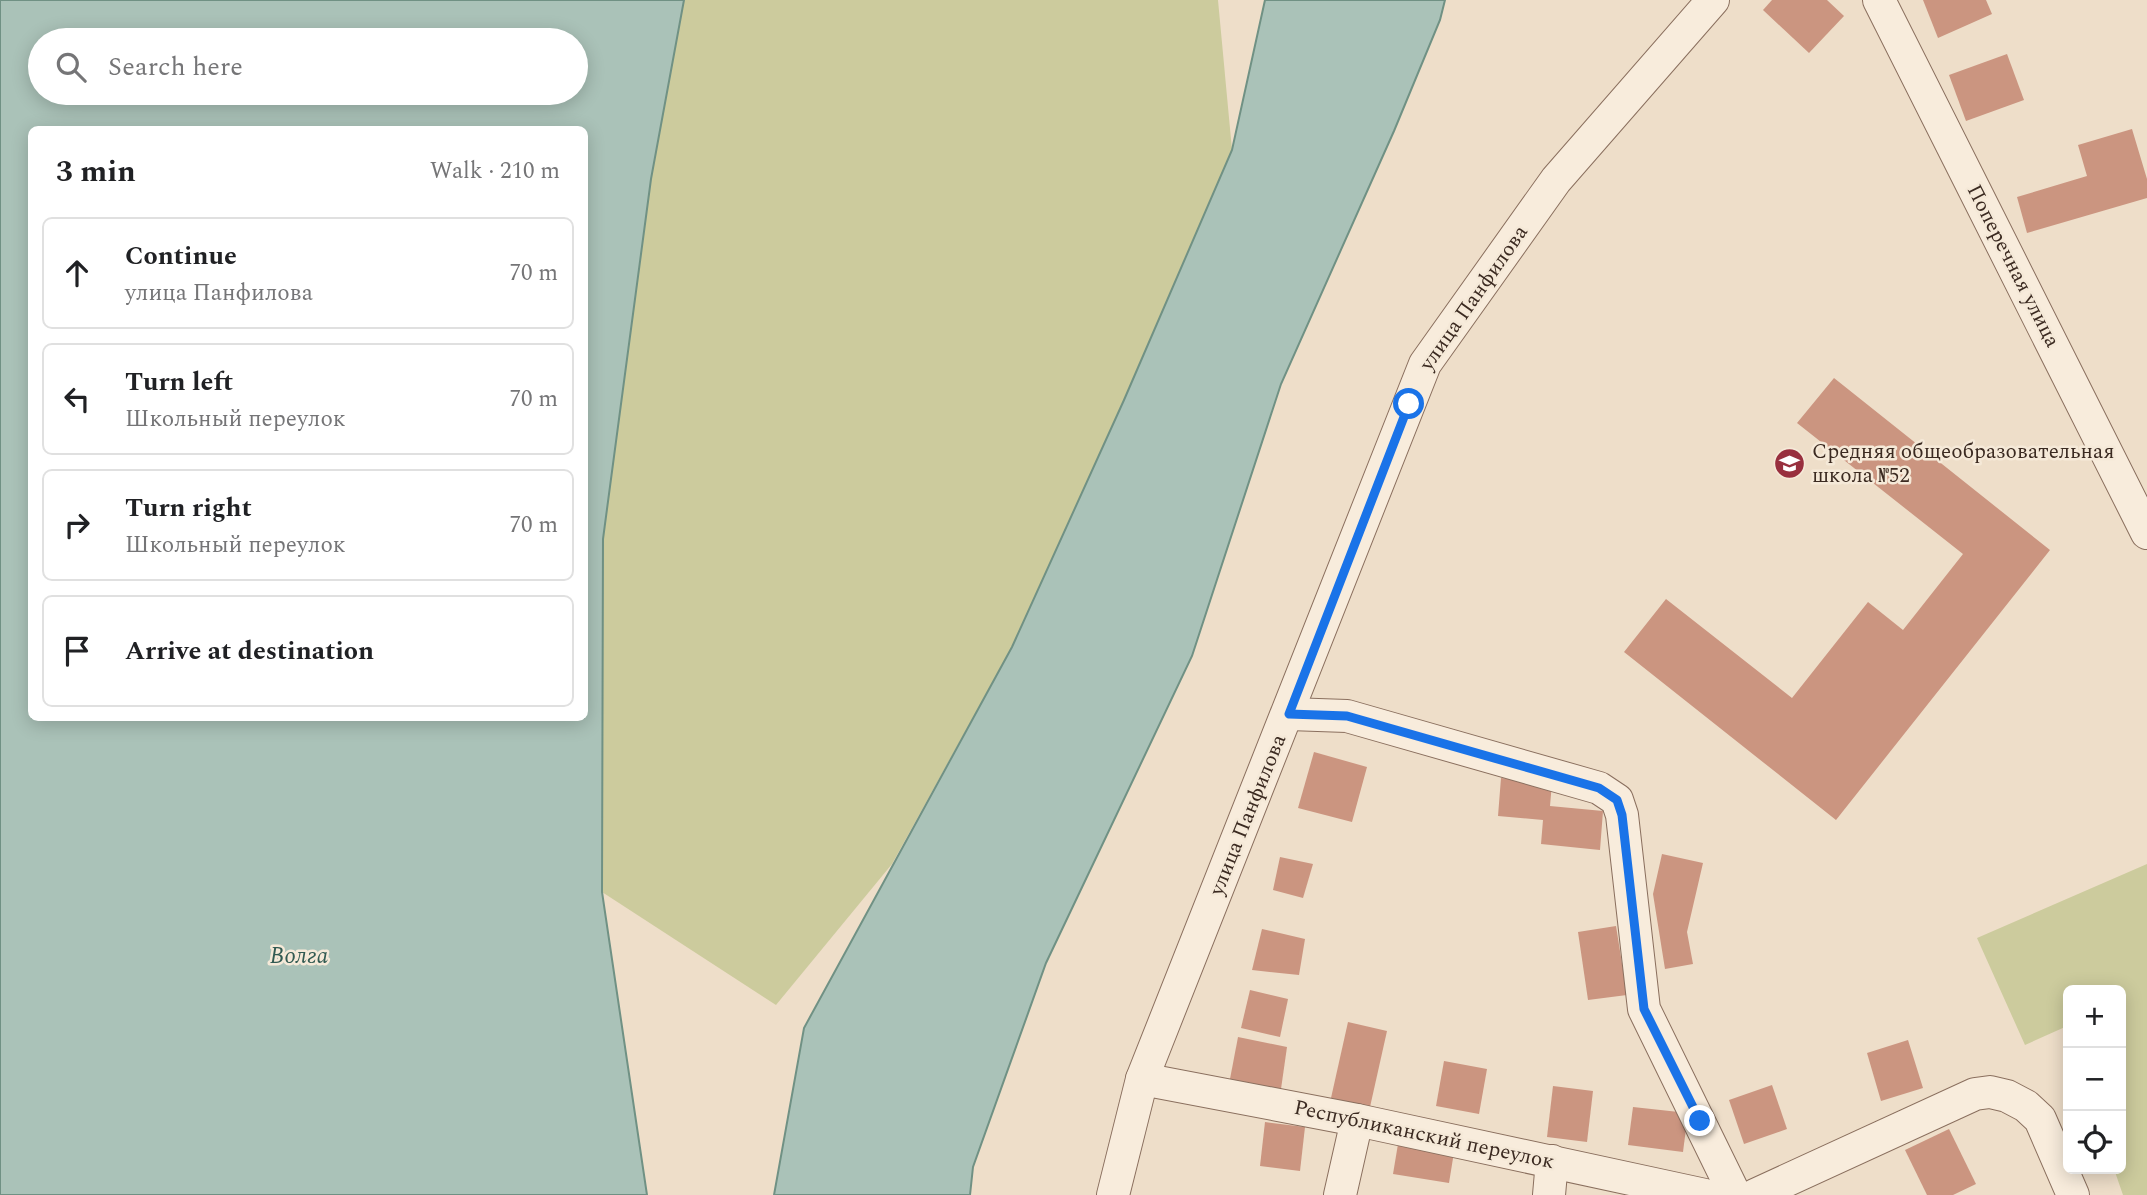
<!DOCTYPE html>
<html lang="en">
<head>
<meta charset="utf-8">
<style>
  :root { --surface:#fff; --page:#f2f2f2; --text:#202124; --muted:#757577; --line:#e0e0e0 }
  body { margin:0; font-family:Spectral,serif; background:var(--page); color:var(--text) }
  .controls { position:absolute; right:21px; bottom:21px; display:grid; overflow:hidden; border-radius:10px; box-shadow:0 4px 18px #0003 }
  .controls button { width:63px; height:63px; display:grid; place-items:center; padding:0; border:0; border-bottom:2px solid var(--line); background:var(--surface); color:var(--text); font:35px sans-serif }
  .stop { position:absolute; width:21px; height:21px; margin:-16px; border:5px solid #1a73e8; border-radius:50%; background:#fff }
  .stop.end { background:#1a73e8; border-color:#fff; box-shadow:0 2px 7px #0008 }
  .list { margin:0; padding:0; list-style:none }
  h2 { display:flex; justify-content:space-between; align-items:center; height:91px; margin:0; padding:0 28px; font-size:30px }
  h2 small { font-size:23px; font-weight:400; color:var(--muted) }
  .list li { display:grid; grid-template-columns:46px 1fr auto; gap:21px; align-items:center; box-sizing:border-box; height:112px; margin:0 14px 14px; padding:0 14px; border:2px solid var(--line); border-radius:10px }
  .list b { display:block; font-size:26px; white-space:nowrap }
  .list p { margin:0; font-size:23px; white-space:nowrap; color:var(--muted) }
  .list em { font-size:23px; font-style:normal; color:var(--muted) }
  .icon { flex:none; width:38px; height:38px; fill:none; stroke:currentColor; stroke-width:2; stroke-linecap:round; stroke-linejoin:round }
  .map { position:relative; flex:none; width:2147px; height:1195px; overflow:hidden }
  .search { position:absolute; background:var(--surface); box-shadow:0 4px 18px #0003; left:28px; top:28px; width:560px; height:77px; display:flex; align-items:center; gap:18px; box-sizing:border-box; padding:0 24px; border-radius:38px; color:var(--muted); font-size:26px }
  .panel { position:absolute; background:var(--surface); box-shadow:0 4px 18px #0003; left:28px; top:126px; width:560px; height:595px; border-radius:10px }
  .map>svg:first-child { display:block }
  .green { fill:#cccb9d }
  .water { fill:#aac2b8; stroke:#709184; stroke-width:2; fill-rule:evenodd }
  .building { fill:#cb9580 }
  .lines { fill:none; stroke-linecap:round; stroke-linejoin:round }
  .street-casing { stroke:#8a6f5e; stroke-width:34 }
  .street { stroke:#f8ecdc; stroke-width:32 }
  .route { stroke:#1a73e8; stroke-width:9 }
  .labels { text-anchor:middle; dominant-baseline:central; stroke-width:5; stroke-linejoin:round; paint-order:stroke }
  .street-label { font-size:21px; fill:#3b2a21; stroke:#f5e9d8 }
  .poi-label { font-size:21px; fill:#3b2a21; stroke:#f5e9d8; text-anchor:start }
  .water-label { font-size:23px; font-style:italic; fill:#315a52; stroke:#f5e9d8 }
</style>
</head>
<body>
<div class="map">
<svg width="2147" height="1195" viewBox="0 0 2147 1195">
  <rect width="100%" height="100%" fill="#eedec9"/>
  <g class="green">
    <polygon points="684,0 1218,0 1232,150 1124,400 1012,647 892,864 776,1005 602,892 603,538 651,179"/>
    <polygon points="2147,864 2147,1195 2123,1195 2114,1169 2121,1169 2121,990 2068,990 2068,1035 2065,1027 2025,1045 1977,938"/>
  </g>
  <g class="water">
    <path d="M0 0H684L651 179 603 539 602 892 647 1195H0ZM40 40H576V93H40ZM32 130H584V718H32Z"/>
    <polygon points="1265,0 1445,0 1440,20 1394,131 1281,384 1192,656 1046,963 973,1167 970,1195 774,1195 804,1028 1012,647 1124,400 1232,150"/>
  </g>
  <g class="building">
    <polygon points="1772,0 1827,0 1844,16 1809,53 1763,10"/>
    <polygon points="1923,0 1986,0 1992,14 1938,38"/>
    <polygon points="2007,54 2024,100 1966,121 1949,75"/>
    <polygon points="2132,129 2147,179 2147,198 2027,233 2017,197 2087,176 2078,145"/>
    <polygon points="1834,378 2050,550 1836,820 1624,652 1666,599 1792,698 1868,602 1903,630 1963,554 1797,423"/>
    <polygon points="1314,752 1367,767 1352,822 1298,808"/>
    <polygon points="1501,778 1552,783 1550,806 1603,811 1600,850 1541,844 1543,820 1498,816"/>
    <polygon points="1662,854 1703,863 1687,932 1693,964 1665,969 1653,894"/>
    <polygon points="1280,857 1313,864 1303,898 1273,890"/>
    <polygon points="1616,926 1627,995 1588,1000 1578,932"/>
    <polygon points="1262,929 1305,939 1299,975 1252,970"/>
    <polygon points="1250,990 1288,999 1280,1037 1241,1028"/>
    <polygon points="1348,1022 1387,1031 1370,1107 1331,1098"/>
    <polygon points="1238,1037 1287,1047 1281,1089 1230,1079"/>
    <polygon points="1908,1040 1923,1088 1881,1101 1867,1053"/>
    <polygon points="1444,1061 1487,1069 1479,1114 1436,1106"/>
    <polygon points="1772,1085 1787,1129 1744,1144 1729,1100"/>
    <polygon points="1553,1086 1593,1091 1587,1142 1547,1137"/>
    <polygon points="1633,1107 1688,1113 1683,1152 1628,1145"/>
    <polygon points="1265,1122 1305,1127 1300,1171 1260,1166"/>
    <polygon points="1949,1129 1976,1184 1953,1195 1927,1195 1905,1150"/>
    <polygon points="1399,1138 1455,1146 1449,1183 1393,1174"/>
  </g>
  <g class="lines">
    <defs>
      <g id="street">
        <polyline points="1879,0 2147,533"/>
        <polyline points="1289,714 1347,716 1599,788 1617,800 1622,815 1644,1009 1735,1195"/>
        <polyline points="1142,1079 1357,1120 1705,1195"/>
        <polyline points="1113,1195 1142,1079 1425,364 1556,180 1713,0"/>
        <polyline points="1340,1195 1357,1120"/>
        <polyline points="1549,1195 1552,1161"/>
        <polyline points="1755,1195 1975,1094 1990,1092 2007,1096 2026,1106 2040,1119 2073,1195"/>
      </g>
    </defs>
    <use href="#street" class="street-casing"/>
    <use href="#street" class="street"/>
  </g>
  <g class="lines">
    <polyline class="route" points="1409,404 1289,714 1347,716 1599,788 1617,800 1622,815 1644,1009 1700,1121"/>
  </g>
  <defs>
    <symbol id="school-disc" viewBox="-11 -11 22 22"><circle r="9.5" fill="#982f3e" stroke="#f5e9d8"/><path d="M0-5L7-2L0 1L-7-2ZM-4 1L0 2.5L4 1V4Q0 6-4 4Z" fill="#fff"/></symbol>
  </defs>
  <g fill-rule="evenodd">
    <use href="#school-disc" x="1772" y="446" width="35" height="35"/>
  </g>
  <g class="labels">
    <g class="street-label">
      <text transform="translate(2013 266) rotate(63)">Поперечная улица</text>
      <text transform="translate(1474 298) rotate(-55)">улица Панфилова</text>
      <text transform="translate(1248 815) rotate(-68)">улица Панфилова</text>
      <text transform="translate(1424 1135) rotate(12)">Республиканский переулок</text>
    </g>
    <g class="poi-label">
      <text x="1812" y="452">Средняя общеобразовательная<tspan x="1812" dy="24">школа №52</tspan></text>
    </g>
    <g class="water-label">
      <text x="299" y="956">Волга</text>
    </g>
  </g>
</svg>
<div class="controls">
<button>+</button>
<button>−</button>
<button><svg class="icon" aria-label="locate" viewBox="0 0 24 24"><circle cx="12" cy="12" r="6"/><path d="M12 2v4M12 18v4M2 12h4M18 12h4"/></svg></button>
</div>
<div class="stop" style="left:1409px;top:404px"></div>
<div class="stop end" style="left:1700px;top:1121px"></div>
<div class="search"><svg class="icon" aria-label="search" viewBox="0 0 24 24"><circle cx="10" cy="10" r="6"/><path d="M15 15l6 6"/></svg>Search here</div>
<section class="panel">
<h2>3 min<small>Walk · 210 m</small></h2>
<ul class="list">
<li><svg class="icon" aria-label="ahead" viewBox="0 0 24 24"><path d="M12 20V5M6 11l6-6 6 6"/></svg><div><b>Continue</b><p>улица Панфилова</p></div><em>70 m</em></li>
<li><svg class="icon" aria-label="left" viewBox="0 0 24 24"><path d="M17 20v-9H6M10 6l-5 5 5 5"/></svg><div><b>Turn left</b><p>Школьный переулок</p></div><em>70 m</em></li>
<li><svg class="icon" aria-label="right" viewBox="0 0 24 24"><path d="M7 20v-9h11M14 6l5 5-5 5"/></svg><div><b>Turn right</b><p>Школьный переулок</p></div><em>70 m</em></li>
<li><svg class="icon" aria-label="arrive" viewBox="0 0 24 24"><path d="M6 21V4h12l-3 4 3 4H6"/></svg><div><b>Arrive at destination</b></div></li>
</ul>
</section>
</div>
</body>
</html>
